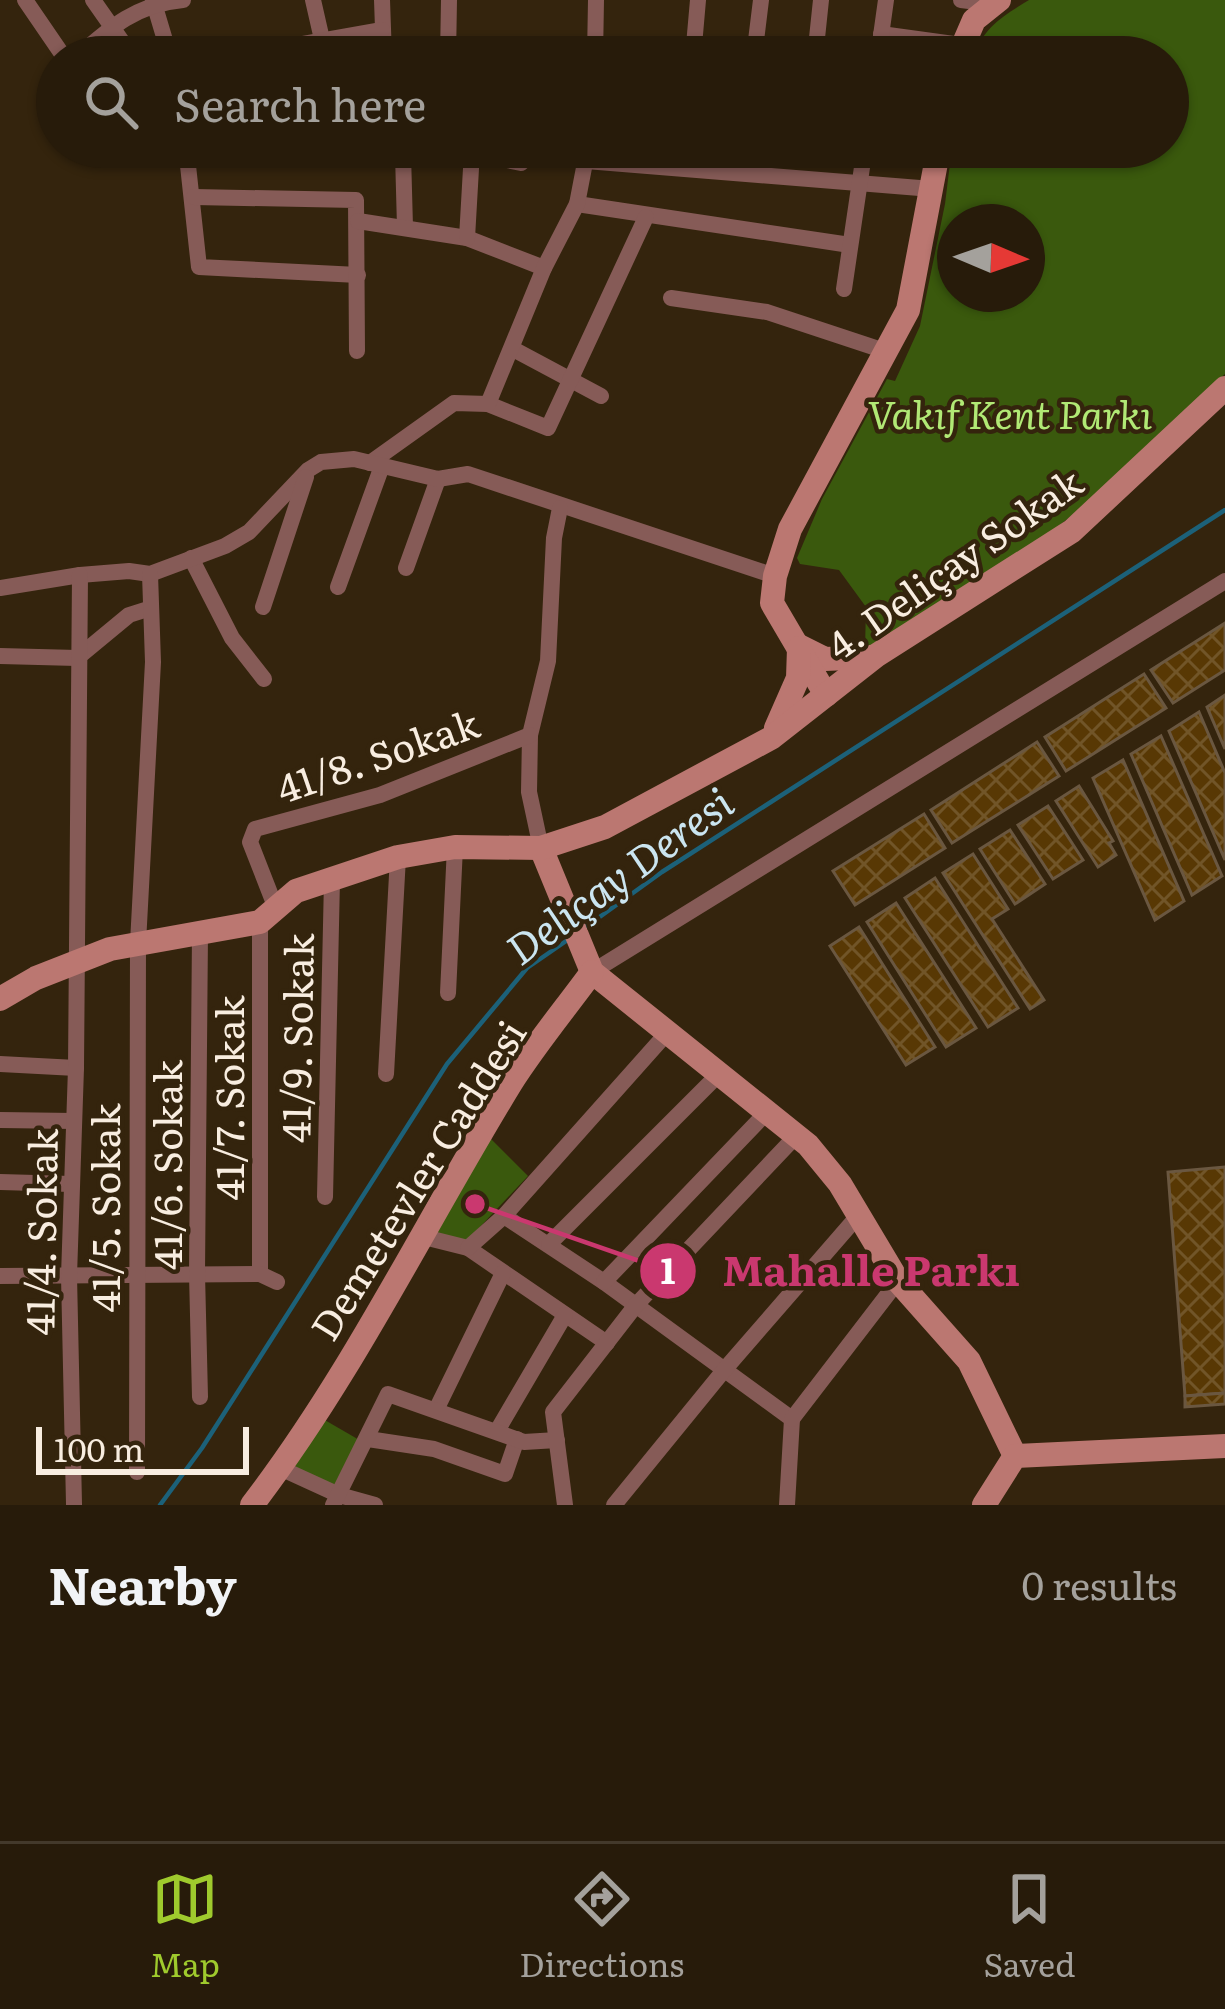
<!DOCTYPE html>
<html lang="en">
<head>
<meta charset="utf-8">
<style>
  :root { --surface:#271b0a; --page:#2f2413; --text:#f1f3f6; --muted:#a4a19c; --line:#43392b; --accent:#9fca2d }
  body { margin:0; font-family:Literata,serif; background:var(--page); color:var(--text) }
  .compass { position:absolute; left:937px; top:204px; width:108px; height:108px; border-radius:50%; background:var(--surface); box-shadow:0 3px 9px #0004; rotate:92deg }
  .scale { position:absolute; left:36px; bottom:30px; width:213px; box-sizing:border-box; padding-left:12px; border:6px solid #f8ede0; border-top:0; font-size:33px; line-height:42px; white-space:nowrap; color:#f8ede0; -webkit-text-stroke:9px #34240d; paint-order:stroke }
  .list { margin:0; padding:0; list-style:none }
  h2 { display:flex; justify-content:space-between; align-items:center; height:156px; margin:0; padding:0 48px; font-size:51px }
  h2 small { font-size:39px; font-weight:400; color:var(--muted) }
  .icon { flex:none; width:66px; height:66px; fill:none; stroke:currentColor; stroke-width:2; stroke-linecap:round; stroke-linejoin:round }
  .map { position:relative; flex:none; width:1225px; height:1505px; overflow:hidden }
  .search { position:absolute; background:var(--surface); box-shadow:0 3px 9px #0004; left:36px; right:36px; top:36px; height:132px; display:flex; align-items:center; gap:30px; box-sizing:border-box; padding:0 42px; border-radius:66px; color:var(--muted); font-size:45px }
  .sheet { height:336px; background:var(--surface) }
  nav { display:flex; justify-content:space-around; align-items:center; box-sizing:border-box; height:168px; border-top:3px solid var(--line); background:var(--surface); font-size:33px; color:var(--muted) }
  nav a { display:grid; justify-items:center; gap:6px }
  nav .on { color:var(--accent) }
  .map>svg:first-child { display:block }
  .park { fill:#3a590d; fill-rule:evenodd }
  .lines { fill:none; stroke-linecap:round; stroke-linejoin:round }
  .stream { stroke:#1c6179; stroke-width:4.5 }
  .building { fill:url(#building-cross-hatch); stroke:#6a5740; stroke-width:3 }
  .street { stroke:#865b57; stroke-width:16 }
  .secondary { stroke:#bb7771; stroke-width:24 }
  .labels { text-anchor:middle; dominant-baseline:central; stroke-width:9; stroke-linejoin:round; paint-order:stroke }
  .park-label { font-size:39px; font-style:italic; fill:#b1e975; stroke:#34240d }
  .street-label { font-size:39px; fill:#f8ede0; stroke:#34240d }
  .water-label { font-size:42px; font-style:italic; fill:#cbe5f0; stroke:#34240d }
  .leader { fill:none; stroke:#ca386f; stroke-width:4.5 }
  .callout-dot { fill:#ca386f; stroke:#34240d; stroke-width:4.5 }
  .mark-label { font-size:36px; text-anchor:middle; font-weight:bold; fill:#fff }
  .callout-label { font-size:42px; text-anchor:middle; font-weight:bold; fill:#ca386f; stroke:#34240d; stroke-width:9; stroke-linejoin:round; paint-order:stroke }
</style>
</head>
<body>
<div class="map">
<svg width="1225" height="1505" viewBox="0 0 1225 1505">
  <defs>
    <pattern id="building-cross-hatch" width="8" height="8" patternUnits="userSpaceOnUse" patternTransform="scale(3)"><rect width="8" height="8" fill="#583804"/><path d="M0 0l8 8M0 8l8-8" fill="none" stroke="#715528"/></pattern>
  </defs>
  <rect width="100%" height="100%" fill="#34240d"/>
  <g class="park">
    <path d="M1029 0H1225V374L1076 512 1028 550 865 649 866 607 839 570 800 564 797 558 822 499 887 379 895 381 920 326 945 204 952 147H1168V57H973C984 27 1003 16 1029 0ZM955 222H1027V294H955Z"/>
    <polygon points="489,1137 528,1176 463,1245 432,1233"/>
    <polygon points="323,1419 361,1441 334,1488 292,1466"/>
  </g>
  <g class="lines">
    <g class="stream">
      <polyline points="583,929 662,872 1225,510"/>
      <polyline points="160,1505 202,1448 447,1064 527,968 569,939"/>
    </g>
  </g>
  <g class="building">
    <polygon points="1225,623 1225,670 1173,703 1151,670"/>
    <polygon points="1144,674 1166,708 1066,771 1045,737"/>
    <polygon points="1225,695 1225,749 1207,707"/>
    <polygon points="1199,712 1225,773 1225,860 1169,731"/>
    <polygon points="1161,736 1222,876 1192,895 1131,754"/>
    <polygon points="1037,742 1059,776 952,843 931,810"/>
    <polygon points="1123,760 1184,901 1155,920 1093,778"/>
    <polygon points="1079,786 1113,841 1109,843 1116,855 1098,867 1056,801"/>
    <polygon points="1048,806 1083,860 1053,879 1018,825"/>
    <polygon points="924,814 945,848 855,905 833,871"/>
    <polygon points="1010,830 1045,884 1015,904 980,849"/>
    <polygon points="973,854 1008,909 992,919 1044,1000 1030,1009 943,873"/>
    <polygon points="935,878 1018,1008 988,1027 905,898"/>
    <polygon points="896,903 976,1028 946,1047 867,922"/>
    <polygon points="859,927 935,1047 906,1065 830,946"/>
    <polygon points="1225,1167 1225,1393 1185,1396 1168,1172"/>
    <polygon points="1225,1393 1225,1404 1185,1407 1185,1396"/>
  </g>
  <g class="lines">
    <g class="street">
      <polyline points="25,0 64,57"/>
      <polyline points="93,0 133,57"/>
      <polyline points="153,0 170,57"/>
      <polyline points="313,0 326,57"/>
      <polyline points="382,0 384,57"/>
      <polyline points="961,0 993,4"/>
      <polyline points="881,34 961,45"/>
      <path d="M77 57C111 27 137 4 183 0"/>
      <polyline points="230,57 382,30"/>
      <polyline points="448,57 449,0"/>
      <polyline points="595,57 596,0"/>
      <polyline points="693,57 698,0"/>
      <polyline points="754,57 761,0"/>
      <polyline points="815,57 821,0"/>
      <polyline points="878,57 886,0"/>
      <polyline points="186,147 199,267 358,275"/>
      <polyline points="388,147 389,151 403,154 405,227"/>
      <polyline points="403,154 454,149 521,163 520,147"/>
      <polyline points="586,161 932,189"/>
      <polyline points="194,197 356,200 357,351"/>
      <polyline points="577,204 850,245"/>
      <polyline points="358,221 467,238 544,268"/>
      <polyline points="467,238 472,151"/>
      <polyline points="844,289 865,147"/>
      <polyline points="671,298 767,312 885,351"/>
      <polyline points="513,349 601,396"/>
      <polyline points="488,404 548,428 646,217"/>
      <polyline points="370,463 454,403 488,404 544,268 577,204 588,147"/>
      <polyline points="191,558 232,638 264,679"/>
      <polyline points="406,568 438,479"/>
      <polyline points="338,587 382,466"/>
      <polyline points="0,588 80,575 129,571 150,574 225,546 249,532 308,470 321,462 354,459 438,479 468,474 775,576"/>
      <polyline points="263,607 306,477"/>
      <polyline points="0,656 77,658 129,615 151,608"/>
      <polyline points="541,848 529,792 530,735 548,661 554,538 560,508"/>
      <polyline points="275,906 250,842 255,829 380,795 530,735"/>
      <polyline points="592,972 1225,581"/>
      <polyline points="448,993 455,847"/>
      <polyline points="0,1064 76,1068"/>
      <polyline points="386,1074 398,857"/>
      <polyline points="0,1120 74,1121"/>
      <polyline points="0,1182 71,1184"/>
      <polyline points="325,1197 332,880"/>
      <polyline points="504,1216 604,1282 792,1419 787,1505"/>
      <polyline points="420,1236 468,1248 607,1343"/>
      <polyline points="549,1244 719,1074"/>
      <polyline points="468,1248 504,1216 667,1033"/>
      <polyline points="260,1274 260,922"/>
      <polyline points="0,1276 260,1274 277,1282"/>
      <polyline points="604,1282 767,1112"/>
      <polyline points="200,1397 197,1274 200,933"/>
      <polyline points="436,1410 503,1273"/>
      <polyline points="792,1419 898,1281"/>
      <polyline points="497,1431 565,1315"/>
      <polyline points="368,1439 434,1449 505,1474 517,1439"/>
      <polyline points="280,1468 339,1495 375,1505"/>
      <polyline points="137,1472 138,943 153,662 150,574"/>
      <polyline points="74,1504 69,1276 76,1068 80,575"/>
      <polyline points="333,1505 388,1394 524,1442 557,1440"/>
      <polyline points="565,1505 553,1412 636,1305 797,1135"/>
      <polyline points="614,1505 725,1369 857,1217"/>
    </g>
    <g class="secondary">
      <polyline points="958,57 974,20 999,0"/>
      <polyline points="799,646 825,659 871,657"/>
      <polyline points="826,695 772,603 775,576 790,529 908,310 939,147"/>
      <polyline points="776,728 798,678 799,648"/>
      <polyline points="541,848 592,972 808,1145 840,1184 898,1281 969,1361 1015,1456"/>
      <polyline points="0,999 36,978 110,949 260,922 296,891 398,857 455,847 541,848 605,827 771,738 877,655 1072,531 1225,388"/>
      <path d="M252 1505C352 1375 425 1223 511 1083 535 1045 565 1009 592 972"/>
      <polyline points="984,1505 1015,1456 1225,1446"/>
    </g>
  </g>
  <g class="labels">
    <g class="park-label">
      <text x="1010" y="412">Vakıf Kent Parkı</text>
    </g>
    <g class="street-label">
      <text transform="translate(953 562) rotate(-35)">4. Deliçay Sokak</text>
      <text transform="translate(377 754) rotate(-19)">41/8. Sokak</text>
      <text transform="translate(295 1038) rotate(-89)">41/9. Sokak</text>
      <text transform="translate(227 1098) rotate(-90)">41/7. Sokak</text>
      <text transform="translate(165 1165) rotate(-90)">41/6. Sokak</text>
      <text transform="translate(416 1179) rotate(-58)">Demetevler Caddesi</text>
      <text transform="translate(103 1208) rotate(-90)">41/5. Sokak</text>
      <text transform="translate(39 1232) rotate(-89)">41/4. Sokak</text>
    </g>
    <g class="water-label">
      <text transform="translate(618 874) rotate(-36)">Deliçay Deresi</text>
    </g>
  </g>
  <path class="leader" d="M475 1204L668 1271"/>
  <g class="callout-dot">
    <circle cx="475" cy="1204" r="12"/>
    <circle cx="668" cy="1271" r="30"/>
  </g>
  <g class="mark-label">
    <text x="668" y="1284">1</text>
  </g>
  <g class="callout-label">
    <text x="871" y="1286">Mahalle Parkı</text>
  </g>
</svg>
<svg class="compass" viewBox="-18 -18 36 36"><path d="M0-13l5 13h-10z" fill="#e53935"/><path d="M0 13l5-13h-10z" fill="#a4a19c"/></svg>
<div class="scale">100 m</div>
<div class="search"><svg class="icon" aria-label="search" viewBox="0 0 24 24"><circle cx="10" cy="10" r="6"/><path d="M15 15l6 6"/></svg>Search here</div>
</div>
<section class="sheet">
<h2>Nearby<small>0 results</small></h2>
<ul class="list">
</ul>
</section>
<nav>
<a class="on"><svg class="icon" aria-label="map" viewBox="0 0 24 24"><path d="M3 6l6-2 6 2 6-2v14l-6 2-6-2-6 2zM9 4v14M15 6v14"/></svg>Map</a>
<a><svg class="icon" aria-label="directions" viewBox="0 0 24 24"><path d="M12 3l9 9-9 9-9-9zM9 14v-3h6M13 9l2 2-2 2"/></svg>Directions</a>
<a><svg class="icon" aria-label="saved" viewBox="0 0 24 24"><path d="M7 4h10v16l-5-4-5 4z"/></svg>Saved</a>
</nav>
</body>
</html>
